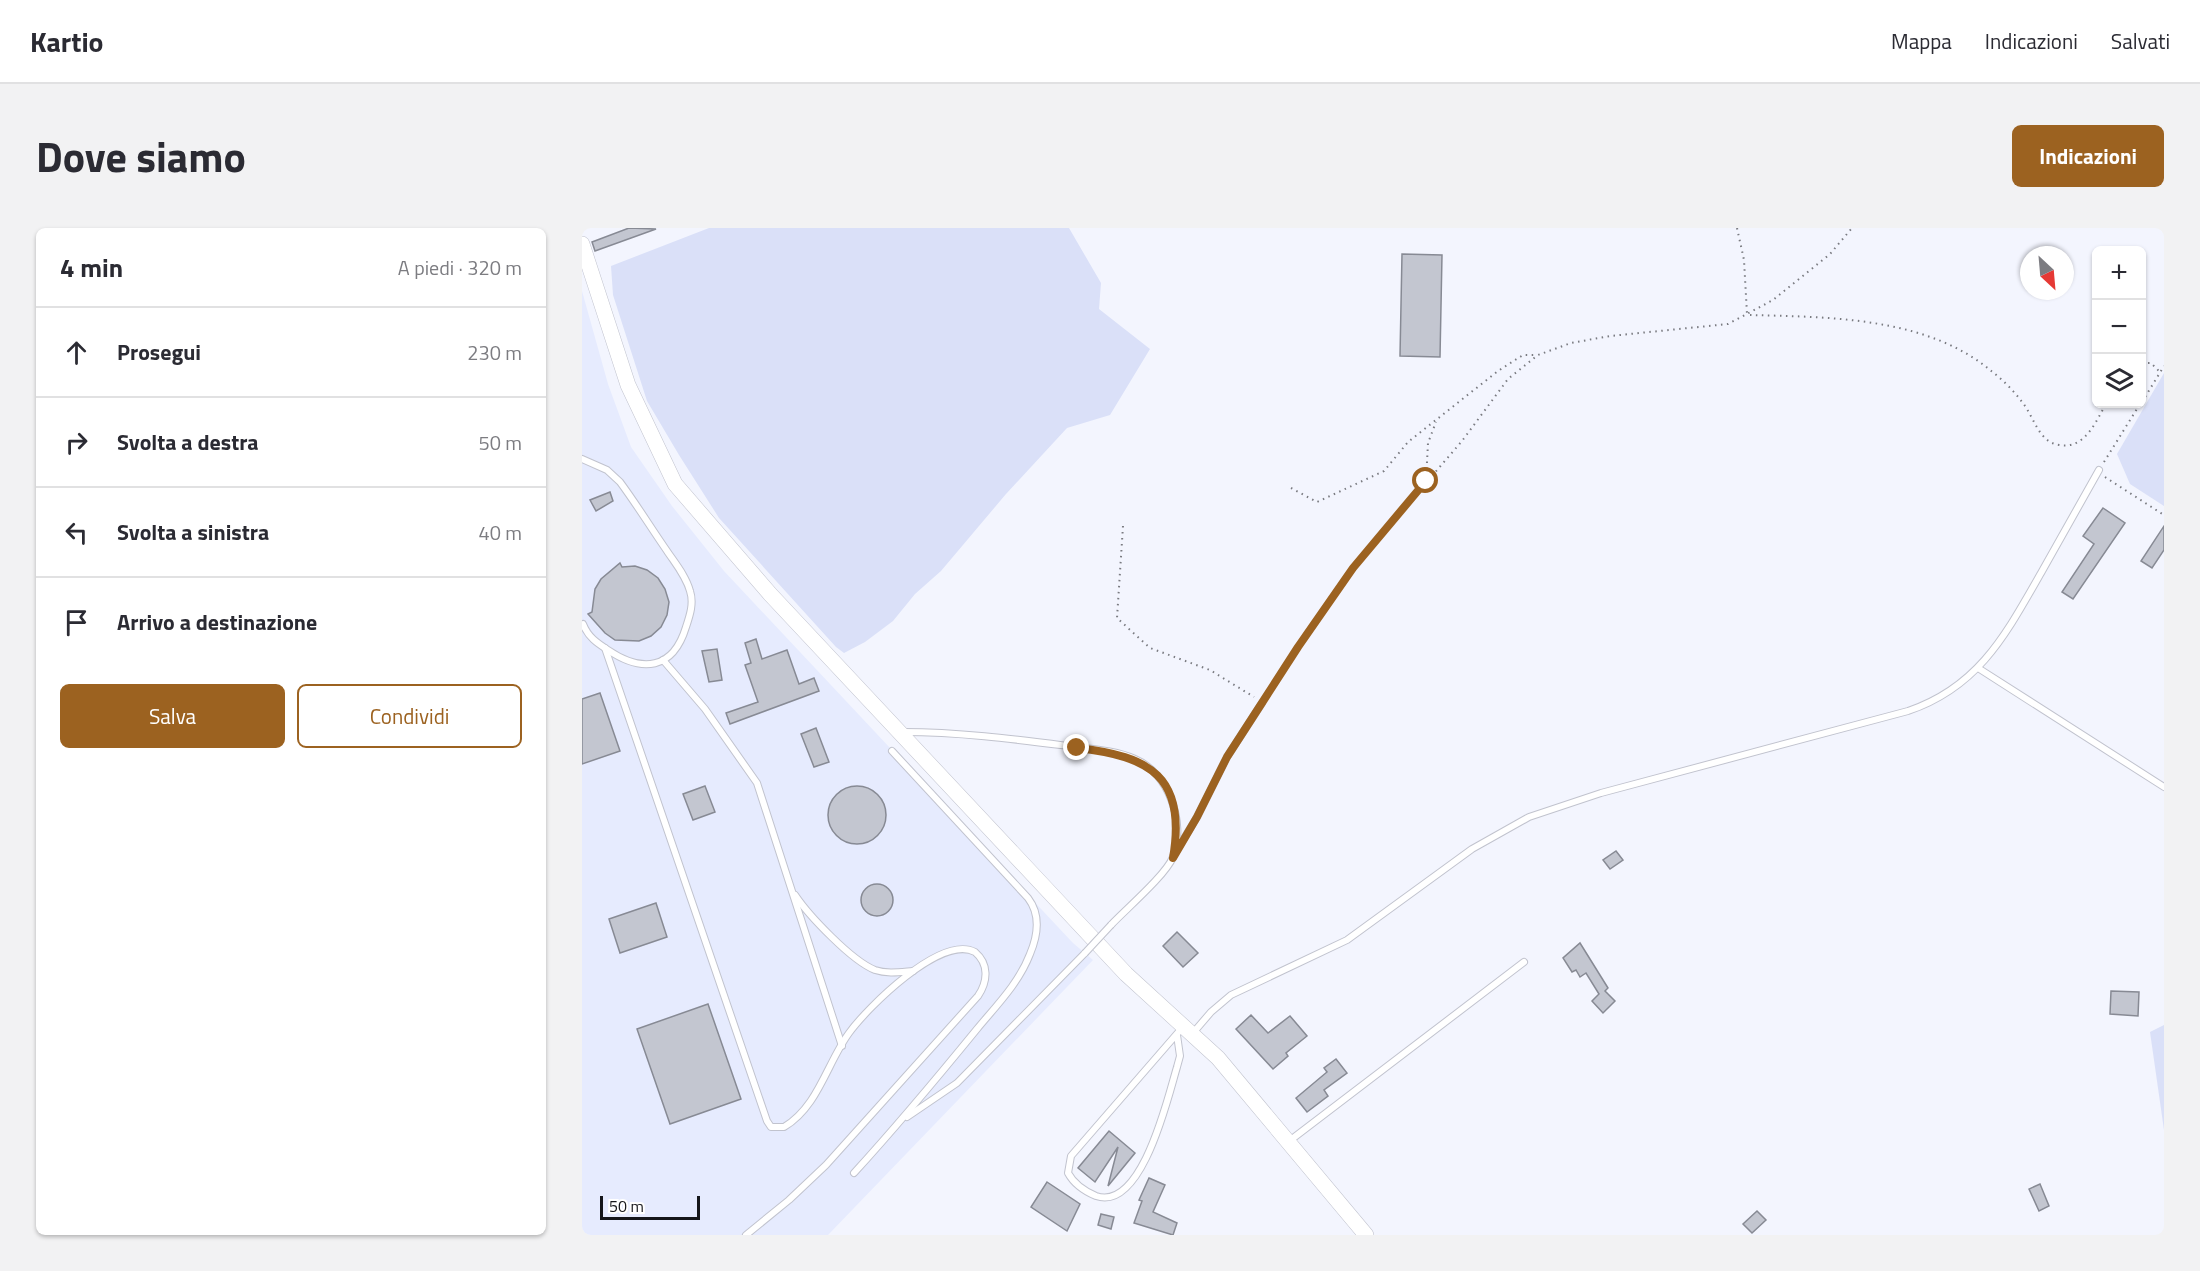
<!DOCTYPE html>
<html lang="it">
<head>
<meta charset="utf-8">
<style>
  :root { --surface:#fff; --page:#f2f2f3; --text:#2b2b33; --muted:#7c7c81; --line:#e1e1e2; --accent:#9c6220 }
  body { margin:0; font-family:"Titillium Web",sans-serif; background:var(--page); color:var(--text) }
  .controls { position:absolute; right:18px; top:18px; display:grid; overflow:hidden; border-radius:9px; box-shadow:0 2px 4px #0004 }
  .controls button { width:54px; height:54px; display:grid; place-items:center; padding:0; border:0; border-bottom:2px solid var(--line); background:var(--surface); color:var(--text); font:30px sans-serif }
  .compass { position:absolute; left:1438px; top:18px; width:54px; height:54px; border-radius:50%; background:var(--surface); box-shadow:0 2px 4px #0004; rotate:154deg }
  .scale { position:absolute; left:18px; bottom:15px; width:100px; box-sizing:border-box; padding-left:6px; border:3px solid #15161a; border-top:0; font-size:16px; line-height:21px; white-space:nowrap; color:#15161a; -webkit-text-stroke:4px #fff; paint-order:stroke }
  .stop { position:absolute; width:18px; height:18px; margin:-14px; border:4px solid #9c6220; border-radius:50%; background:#fff }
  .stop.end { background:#9c6220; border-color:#fff; box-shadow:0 2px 6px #0008 }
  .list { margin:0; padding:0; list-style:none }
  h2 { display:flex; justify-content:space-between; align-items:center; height:78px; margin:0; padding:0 24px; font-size:26px }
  h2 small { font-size:20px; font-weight:400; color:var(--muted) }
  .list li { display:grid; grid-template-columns:39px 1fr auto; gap:18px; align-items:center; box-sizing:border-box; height:90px; padding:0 24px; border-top:2px solid var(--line) }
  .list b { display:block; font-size:22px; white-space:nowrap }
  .list em { font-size:20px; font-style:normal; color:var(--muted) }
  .actions { display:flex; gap:12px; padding:18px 24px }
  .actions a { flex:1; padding:14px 0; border:2px solid var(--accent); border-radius:9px; text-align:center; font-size:21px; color:var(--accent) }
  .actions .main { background:var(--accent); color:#fff }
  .icon { flex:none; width:33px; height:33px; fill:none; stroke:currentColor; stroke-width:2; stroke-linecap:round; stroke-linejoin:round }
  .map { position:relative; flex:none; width:1582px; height:1007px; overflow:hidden; border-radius:9px }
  header { display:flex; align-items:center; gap:36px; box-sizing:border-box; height:84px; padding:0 30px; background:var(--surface); border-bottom:2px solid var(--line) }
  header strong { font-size:28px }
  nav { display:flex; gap:33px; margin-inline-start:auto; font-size:21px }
  .intro { display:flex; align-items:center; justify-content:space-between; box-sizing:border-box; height:144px; padding:0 36px }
  h1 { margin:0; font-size:42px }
  .button { padding:15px 27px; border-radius:9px; background:var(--accent); color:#fff; font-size:21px; font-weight:700 }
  main { display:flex; gap:36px; padding:0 36px }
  aside { flex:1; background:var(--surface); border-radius:9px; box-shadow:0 2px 4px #0004 }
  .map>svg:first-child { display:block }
  .built { fill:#e6ebfe }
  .green { fill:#dae0f8 }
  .building { fill:#c3c6d0; stroke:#878a94; stroke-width:1.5 }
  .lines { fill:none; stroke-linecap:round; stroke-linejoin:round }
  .service-casing { stroke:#c1c3ce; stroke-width:8 }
  .tertiary-casing { stroke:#c1c3ce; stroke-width:16 }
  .path { stroke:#7a7b81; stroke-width:2; stroke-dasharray:1.5 4.5; stroke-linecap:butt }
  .service { stroke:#fff; stroke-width:6 }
  .tertiary { stroke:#fff; stroke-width:15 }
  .service-bridge-casing { stroke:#c1c3ce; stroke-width:8; stroke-linecap:butt }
  .service-bridge { stroke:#fff; stroke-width:6 }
  .route { stroke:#9c6220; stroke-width:8 }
</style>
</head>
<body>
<header>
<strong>Kartio</strong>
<nav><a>Mappa</a><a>Indicazioni</a><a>Salvati</a></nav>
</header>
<div class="intro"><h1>Dove siamo</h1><a class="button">Indicazioni</a></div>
<main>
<aside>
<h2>4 min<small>A piedi · 320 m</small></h2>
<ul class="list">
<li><svg class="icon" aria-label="ahead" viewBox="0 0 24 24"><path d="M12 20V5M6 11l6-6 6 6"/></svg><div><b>Prosegui</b></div><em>230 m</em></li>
<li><svg class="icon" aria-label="right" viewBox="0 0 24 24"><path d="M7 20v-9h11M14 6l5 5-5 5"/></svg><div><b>Svolta a destra</b></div><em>50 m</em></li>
<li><svg class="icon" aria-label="left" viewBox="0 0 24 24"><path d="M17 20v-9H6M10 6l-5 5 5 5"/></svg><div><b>Svolta a sinistra</b></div><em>40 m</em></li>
<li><svg class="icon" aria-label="arrive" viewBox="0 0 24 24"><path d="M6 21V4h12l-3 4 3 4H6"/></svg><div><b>Arrivo a destinazione</b></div></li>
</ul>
<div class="actions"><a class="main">Salva</a><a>Condividi</a></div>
</aside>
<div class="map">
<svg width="1582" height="1007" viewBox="0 0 1582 1007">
  <rect width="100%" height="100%" fill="#f3f5fe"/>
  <polygon class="built" points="0,63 26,156 49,219 90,278 142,343 491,715 511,732 246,1007 0,1007"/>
  <g class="green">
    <polygon points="127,0 487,0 519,55 517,81 568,121 528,187 485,200 424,266 359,343 333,366 311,393 283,414 262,425 254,419 137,290 97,227 65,173 31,67 29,38"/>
    <polygon points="1582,145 1582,278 1548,256 1535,226"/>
    <polygon points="1582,797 1582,902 1568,804"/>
  </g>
  <g class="building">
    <polygon points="47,0 74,1 13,23 10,14"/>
    <polygon points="820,26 860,27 858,129 818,128"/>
    <polygon points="28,264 31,273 14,283 8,272"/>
    <polygon points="1521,280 1543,295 1491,371 1480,364 1512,316 1501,308"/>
    <polygon points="1582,298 1582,322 1570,340 1559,333"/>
    <polygon points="38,335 40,339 53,338 65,342 76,350 83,361 87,374 85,387 79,399 69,408 57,413 33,412 23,405 6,386 10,384 13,361 19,351"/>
    <polygon points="174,411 180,431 205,422 217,456 232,450 237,463 148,496 144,485 176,474 163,437 169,435 163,415"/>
    <polygon points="135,421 140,452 127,454 120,423"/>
    <polygon points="18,465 38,523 0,536 0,471"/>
    <polygon points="234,500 247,534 232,539 219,506"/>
    <circle cx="275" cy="587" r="29"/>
    <polygon points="123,558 133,584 111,592 101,566"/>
    <polygon points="1034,623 1041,632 1028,641 1021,632"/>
    <circle cx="295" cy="672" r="16"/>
    <polygon points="74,675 85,709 38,725 27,691"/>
    <polygon points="595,704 616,725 601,739 581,718"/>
    <polygon points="998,715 1026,760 1023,763 1033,773 1021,785 1010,773 1017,766 1004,745 998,749 994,742 990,744 981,730"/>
    <polygon points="1529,763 1557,764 1556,788 1528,786"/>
    <polygon points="126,776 159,871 88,896 55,801"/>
    <polygon points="669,787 686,805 708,788 725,808 704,825 706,828 691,841 654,801"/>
    <polygon points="754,831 765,845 742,862 746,868 725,884 714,870 745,844 742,840"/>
    <polygon points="527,903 553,925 526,958 536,919 513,954 496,940"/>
    <polygon points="567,950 583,957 571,984 595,995 591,1007 552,995 560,973 557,972"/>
    <polygon points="465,954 498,976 485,1003 449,979"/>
    <polygon points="1458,956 1467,978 1457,983 1447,961"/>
    <polygon points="1175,983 1184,992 1170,1005 1161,996"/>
    <polygon points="519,986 532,989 529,1001 516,997"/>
  </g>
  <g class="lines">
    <defs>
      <g id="service">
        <path d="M0 231 25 242 38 254C55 277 69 300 85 323 93 335 104 348 108 363 112 375 108 387 104 399 91 442 60 445 26 422 15 415 6 409 1 396"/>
        <path d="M23 420 185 893 189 899H202C236 879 245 835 267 805 285 780 359 706 393 724 407 736 406 753 396 768L244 937 207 972 164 1007"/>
        <polyline points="81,432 123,481 175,555 260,818"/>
        <polyline points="1396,440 1582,559"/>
        <path d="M321 504C377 504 431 511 486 518 508 521 533 522 553 531 587 545 604 595 591 629 584 647 543 682 529 697"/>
        <polyline points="592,627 615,589 645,529 680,475"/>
        <path d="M213 667C227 688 270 733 293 742 305 746 318 744 331 743"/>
        <path d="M611 805 629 784 649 767 765 712 890 621 947 589 1019 565 1326 483C1397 459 1424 406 1459 345 1478 311 1498 276 1517 242"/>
        <path d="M595 807 598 828 595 839C586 869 560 984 514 968 502 963 492 956 486 945L489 928 600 800"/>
        <polyline points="325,889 375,855 503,725"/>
        <polyline points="706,914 942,734"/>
        <path d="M272 945C315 898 355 850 395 801 414 778 437 755 448 726 456 707 459 687 446 670L310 523"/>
      </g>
      <polyline id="tertiary" points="0,16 46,157 93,256 188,366 544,746 636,830 784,1007"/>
    </defs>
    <use href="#service" class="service-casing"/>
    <use href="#tertiary" class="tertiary-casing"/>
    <g class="path">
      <polyline points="1155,0 1162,32 1165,86"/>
      <path d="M1168 87C1247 89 1344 89 1408 142 1419 150 1432 163 1440 174 1452 188 1456 214 1477 217 1503 222 1514 193 1524 176"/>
      <polyline points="1560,135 1569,135 1577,143"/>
      <polyline points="1560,174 1582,138"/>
      <polyline points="1522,234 1558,176"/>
      <polyline points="1523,249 1582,287"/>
      <polyline points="844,253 846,215 854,194"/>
      <polyline points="709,260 735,274 802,243 826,214 916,143 941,127 955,127"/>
      <polyline points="541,298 535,390 568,420 628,442 672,469"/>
      <polyline points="684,468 771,340 880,213 926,151 956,127 989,115 1028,108 1146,96 1191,72 1248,26 1270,0"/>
    </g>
    <use href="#service" class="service"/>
    <use href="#tertiary" class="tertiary"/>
    <defs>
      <polyline id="service-bridge" points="503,725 529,697"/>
    </defs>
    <use href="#service-bridge" class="service-bridge-casing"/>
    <use href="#service-bridge" class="service-bridge"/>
  </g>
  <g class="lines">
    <path class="route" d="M495 520C568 528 605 549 591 630L615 589 645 529 716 419 771 340 844 253"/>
  </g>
</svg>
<div class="controls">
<button>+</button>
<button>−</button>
<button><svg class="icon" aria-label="layers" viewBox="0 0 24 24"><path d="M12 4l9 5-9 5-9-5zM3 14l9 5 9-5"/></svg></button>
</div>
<svg class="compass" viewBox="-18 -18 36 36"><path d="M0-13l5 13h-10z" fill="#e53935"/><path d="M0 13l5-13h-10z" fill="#7c7c81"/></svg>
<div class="scale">50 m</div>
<div class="stop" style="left:844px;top:253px"></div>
<div class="stop end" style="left:495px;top:520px"></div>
</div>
</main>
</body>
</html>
